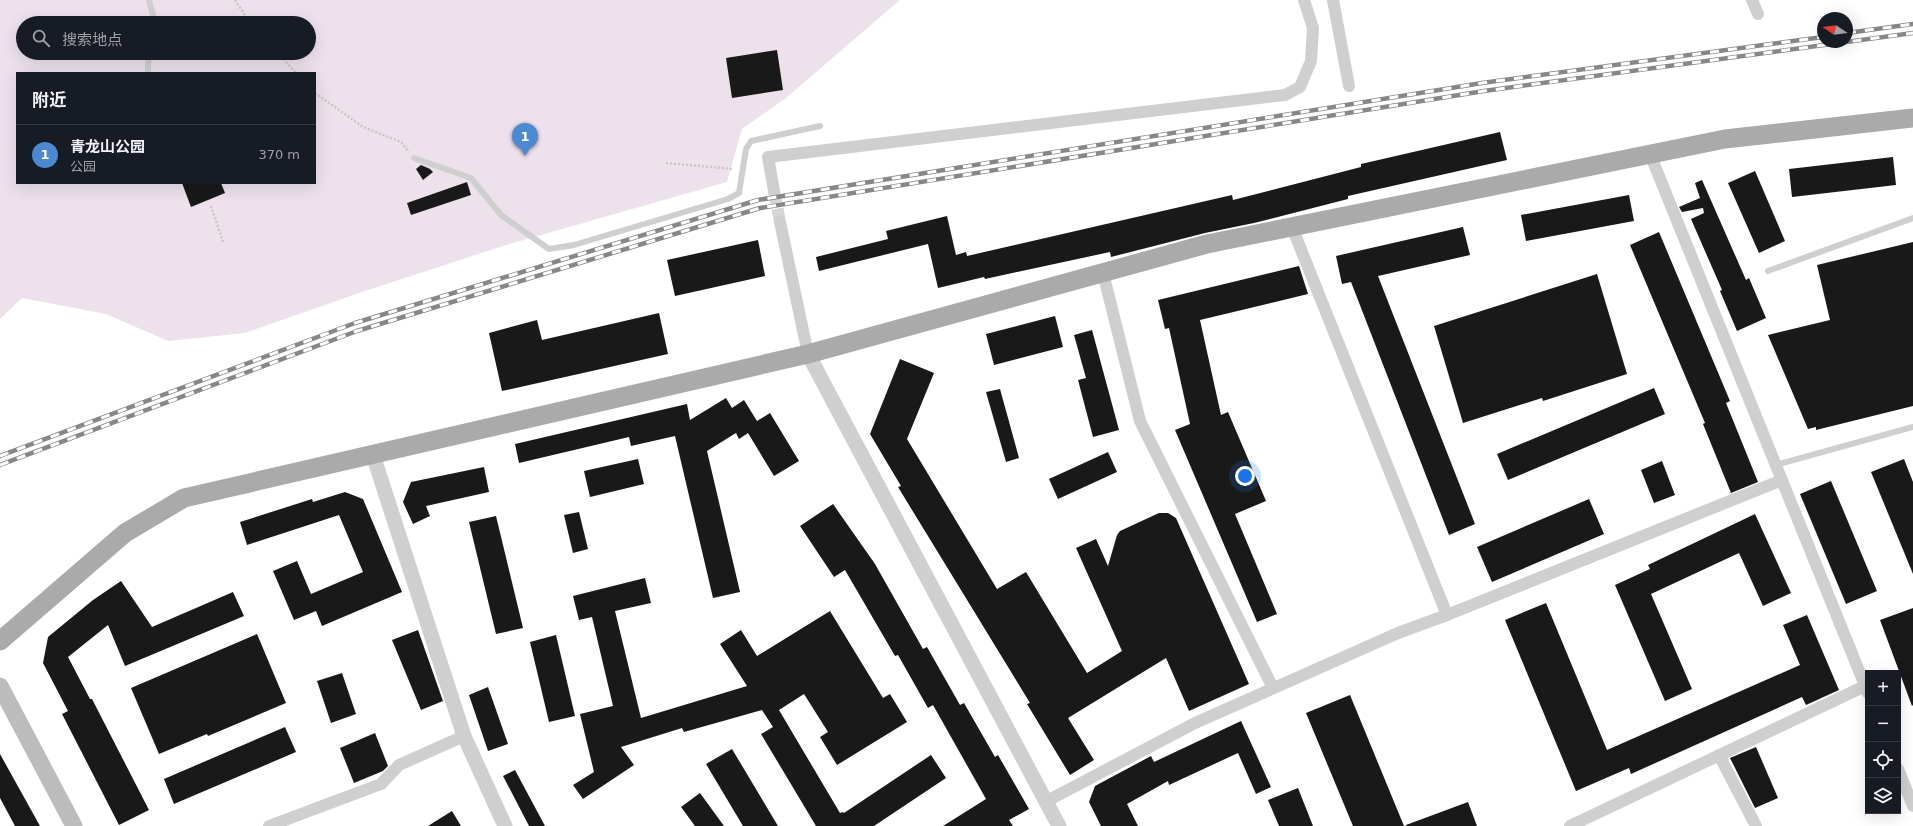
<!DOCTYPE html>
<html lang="zh">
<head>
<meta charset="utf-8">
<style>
  :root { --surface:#171b24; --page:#242831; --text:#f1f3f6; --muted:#9ea1a6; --line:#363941; --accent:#4b89d3 }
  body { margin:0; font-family:"DejaVu Sans","Noto Sans SC",sans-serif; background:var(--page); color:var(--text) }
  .controls { position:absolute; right:12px; bottom:12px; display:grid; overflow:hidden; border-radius:0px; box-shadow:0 4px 16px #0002 }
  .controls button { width:36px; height:36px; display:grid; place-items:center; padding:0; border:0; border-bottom:1px solid var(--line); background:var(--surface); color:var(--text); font:20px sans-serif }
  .compass { position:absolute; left:1817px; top:12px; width:36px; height:36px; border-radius:50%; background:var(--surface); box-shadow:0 4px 16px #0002; rotate:283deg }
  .you { position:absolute; left:1245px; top:476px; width:14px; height:14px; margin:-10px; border:3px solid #fff; border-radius:50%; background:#1a73e8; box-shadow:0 0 0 6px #1a73e833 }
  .badge { display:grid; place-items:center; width:26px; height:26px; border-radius:50%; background:var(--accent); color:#fff; font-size:13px; font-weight:700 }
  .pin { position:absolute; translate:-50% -33px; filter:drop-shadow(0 1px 2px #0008) }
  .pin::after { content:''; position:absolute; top:21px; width:14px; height:12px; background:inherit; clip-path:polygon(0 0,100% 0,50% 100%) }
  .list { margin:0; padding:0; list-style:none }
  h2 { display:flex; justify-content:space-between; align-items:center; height:52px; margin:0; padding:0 16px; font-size:17px }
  h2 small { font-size:13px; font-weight:400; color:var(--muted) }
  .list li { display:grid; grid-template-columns:26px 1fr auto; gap:12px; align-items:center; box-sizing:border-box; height:60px; padding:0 16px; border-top:1px solid var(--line) }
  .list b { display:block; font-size:15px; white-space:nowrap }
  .list p { margin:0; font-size:13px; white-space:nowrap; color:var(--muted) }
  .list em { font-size:13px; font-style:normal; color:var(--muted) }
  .icon { flex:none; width:22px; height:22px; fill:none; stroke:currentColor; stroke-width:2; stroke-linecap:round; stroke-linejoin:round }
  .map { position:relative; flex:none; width:1913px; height:826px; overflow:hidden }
  .search { position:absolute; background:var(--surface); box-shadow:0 4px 16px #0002; left:16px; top:16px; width:300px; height:44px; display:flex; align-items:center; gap:10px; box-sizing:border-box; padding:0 14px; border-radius:22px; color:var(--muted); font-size:15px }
  .panel { position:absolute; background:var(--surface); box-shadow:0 4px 16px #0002; left:16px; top:72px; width:300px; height:112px; border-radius:0px }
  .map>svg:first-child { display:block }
  .green { fill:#ede2ec; fill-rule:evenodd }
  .building { fill:#191919 }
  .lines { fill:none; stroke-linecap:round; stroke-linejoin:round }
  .minor-tunnel { stroke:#d6d6d6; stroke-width:12; stroke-dasharray:12 6; stroke-linecap:butt }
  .path { stroke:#c6c6c6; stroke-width:2.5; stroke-dasharray:2 2; stroke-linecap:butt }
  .service { stroke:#cfcfcf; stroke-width:6 }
  .minor { stroke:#cfcfcf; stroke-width:12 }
  .tertiary { stroke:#cfcfcf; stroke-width:15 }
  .secondary { stroke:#bcbcbc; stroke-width:17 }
  .primary { stroke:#aaa; stroke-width:19 }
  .rail-casing { stroke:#878787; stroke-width:4.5 }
  .rail { stroke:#fff; stroke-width:3; stroke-dasharray:9; stroke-linecap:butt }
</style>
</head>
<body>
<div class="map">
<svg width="1913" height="826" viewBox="0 0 1913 826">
  <rect width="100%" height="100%" fill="#fff"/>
  <path class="green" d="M0 0H900L786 98 742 129 727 182 503 246 362 292 245 333 168 341 106 314 22 298 0 319ZM23 23H309V53H23ZM17 73H315V183H17Z"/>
  <g class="building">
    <polygon points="777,50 783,90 732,98 726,58"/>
    <polygon points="1500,132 1507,160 1348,196 1348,199 1254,223 1205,233 1111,257 1110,252 985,279 984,277 938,288 928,244 819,271 816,257 888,239 886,231 947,216 956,255 966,252 967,256 1232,195 1233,200 1361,167 1361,164"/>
    <polygon points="1893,157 1896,185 1792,197 1789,169"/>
    <polygon points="421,165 430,169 433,172 423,180 416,169"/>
    <polygon points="1755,171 1785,241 1759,253 1728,183"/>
    <polygon points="1702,180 1746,280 1749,278 1766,318 1737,331 1720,291 1722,290 1691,219 1704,213 1703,208 1682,212 1679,207 1700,198 1695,183"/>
    <polygon points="467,182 471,195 411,215 407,203"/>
    <polygon points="182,183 221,183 225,193 191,207"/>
    <polygon points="1629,195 1634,221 1526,241 1521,215"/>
    <polygon points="1463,227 1470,255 1378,276 1475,524 1449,535 1351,282 1342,284 1336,256"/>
    <polygon points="1659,232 1730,401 1726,403 1758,482 1731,493 1703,424 1705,423 1630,245"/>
    <polygon points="758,240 765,276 675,296 667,260"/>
    <polygon points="1913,242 1913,406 1816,430 1816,427 1808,429 1768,335 1830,320 1817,265"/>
    <polygon points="1299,266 1308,294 1200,320 1221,415 1228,412 1266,501 1235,514 1277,614 1257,622 1175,430 1190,424 1169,328 1165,329 1158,300"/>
    <polygon points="1597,274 1627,374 1543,401 1542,398 1463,423 1434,326"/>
    <polygon points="659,313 668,354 502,391 489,333 537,320 542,340"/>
    <polygon points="1055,316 1063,347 994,365 986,334"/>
    <polygon points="1092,330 1119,430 1093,437 1078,380 1086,378 1074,335"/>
    <polygon points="900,359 934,373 907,439 997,589 1026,572 1087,673 1122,651 1076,548 1096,539 1108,566 1117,535 1120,531 1159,513 1168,513 1176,518 1249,684 1189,711 1166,658 1068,718 1094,760 1070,775 1027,704 1030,703 898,487 901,486 870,434"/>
    <polygon points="1654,388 1665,414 1508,480 1497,454"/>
    <polygon points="1000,389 1019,458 1006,462 986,392"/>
    <polygon points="726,398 732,408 744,400 757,421 770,413 799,461 774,476 748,433 739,439 736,433 707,451 740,592 713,598 675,436 631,446 629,437 519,463 515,444 687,404 690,420"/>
    <polygon points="1108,452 1117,472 1058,499 1049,479"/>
    <polygon points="638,459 644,484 590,497 584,471"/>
    <polygon points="1904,459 1913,482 1913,574 1871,472"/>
    <polygon points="1662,461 1675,495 1654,503 1641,470"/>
    <polygon points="484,467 489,492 426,506 430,516 413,524 403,502 411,482"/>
    <polygon points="1831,481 1877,591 1846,604 1800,494"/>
    <polygon points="345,492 363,499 402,592 322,626 316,611 294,620 273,571 297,561 311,594 363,572 339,515 247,545 240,522 312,499 313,502"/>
    <polygon points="1589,499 1604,534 1492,582 1477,547"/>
    <polygon points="833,504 875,564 923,649 927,647 960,705 964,703 995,757 998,755 1029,809 1009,820 1013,826 943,826 986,799 933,705 928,708 898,655 895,656 845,570 834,577 800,526"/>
    <polygon points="579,512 588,549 573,553 564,515"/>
    <polygon points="1755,514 1791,593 1763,606 1739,553 1651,594 1692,689 1665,701 1615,585 1650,569 1648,565"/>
    <polygon points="496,516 523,628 496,634 469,522"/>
    <polygon points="645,578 651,603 615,611 641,718 747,686 720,644 741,630 757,656 830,611 883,698 890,694 907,722 837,765 820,737 828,732 804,694 779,710 840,813 843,812 844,813 931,755 946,778 874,826 816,826 761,734 773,727 762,710 684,732 682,728 621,747 634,765 583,799 573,785 594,772 580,714 613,706 592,617 579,620 573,596"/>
    <polygon points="121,581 152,627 233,592 244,616 125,666 108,625 68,657 90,699 92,699 149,810 119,825 62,714 68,711 43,663 48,637 93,600"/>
    <polygon points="1546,603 1607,750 1800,665 1783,625 1807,615 1839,690 1806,705 1802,697 1631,774 1629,768 1576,791 1505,620"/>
    <polygon points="1913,608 1913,705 1912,706 1880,620"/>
    <polygon points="418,630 443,701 421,710 392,640"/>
    <polygon points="257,634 286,703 208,736 207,734 159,754 131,688"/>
    <polygon points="556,635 575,716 549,722 530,642"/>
    <polygon points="342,673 356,714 331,723 317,681"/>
    <polygon points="488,687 508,744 488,751 469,695"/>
    <polygon points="1350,695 1404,826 1353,826 1306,713"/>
    <polygon points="1241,721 1271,787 1256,794 1238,753 1169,785 1168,781 1127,804 1138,826 1101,826 1089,802 1095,786 1151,756 1154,762"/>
    <polygon points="285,727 296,752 174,804 164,779"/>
    <polygon points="375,733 388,766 383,771 354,783 340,748"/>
    <polygon points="1756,747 1778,798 1755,808 1730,758"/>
    <polygon points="732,749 778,826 743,826 706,764"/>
    <polygon points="0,754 40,826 15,826 0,798"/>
    <polygon points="515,770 545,826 529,826 503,776"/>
    <polygon points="1298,788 1313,826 1279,826 1268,800"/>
    <polygon points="700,793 724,826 695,826 681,807"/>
    <polygon points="1468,802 1477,826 1406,826 1406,825"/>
    <polygon points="452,811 461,826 428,826"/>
  </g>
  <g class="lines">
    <polyline class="minor-tunnel" points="774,191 780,222"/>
    <g class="path">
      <polyline points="235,0 250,23"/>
      <polyline points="278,53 296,73"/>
      <polyline points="315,93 363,127 401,142 409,152"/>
      <polyline points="666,163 733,169"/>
      <polyline points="211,206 223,242"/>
    </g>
    <g class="service">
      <polyline points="149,0 155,23"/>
      <polyline points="148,73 148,65 150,53"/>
      <polyline points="414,158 471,178 501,215 549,249 574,245 728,199 739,193 746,149 751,141 820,126"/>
      <polyline points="1768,271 1913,218"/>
      <polyline points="1776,465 1913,427"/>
    </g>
    <g class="minor">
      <polyline points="1333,0 1349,86"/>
      <polyline points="1752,0 1758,14"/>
      <polyline points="1650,154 1868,693"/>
      <polyline points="774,191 768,157 1285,95 1300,87 1311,61 1313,28 1304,0"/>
      <polyline points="780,222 808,354"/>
      <polyline points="1292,227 1447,615"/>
      <polyline points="1103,273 1140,421 1273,688"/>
      <polyline points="1719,755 1756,826"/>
      <polyline points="1898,769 1913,806"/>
      <polyline points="1047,801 1195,723 1398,633 1447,615 1782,480"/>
      <polyline points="269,826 381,784 399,765 464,736"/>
      <polyline points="1570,826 1865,686"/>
    </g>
    <g class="tertiary">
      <polyline points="808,354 1059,826"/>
      <polyline points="373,455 464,736 505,826"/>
    </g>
    <polyline class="secondary" points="0,686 74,826"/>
    <polyline class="primary" points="0,641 125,533 184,498 808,354 1207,244 1725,139 1913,118"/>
    <defs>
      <g id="rail">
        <polyline points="1847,33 1913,24"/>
        <polyline points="0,456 355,323 758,200 1482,83 1823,37"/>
        <polyline points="0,465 357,331 760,208 1484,91 1913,33"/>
      </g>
    </defs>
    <use href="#rail" class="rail-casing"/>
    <use href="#rail" class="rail"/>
  </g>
</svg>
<div class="controls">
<button>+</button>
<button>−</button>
<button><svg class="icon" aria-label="locate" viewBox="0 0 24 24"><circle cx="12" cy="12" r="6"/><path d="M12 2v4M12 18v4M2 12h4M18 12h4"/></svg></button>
<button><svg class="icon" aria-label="layers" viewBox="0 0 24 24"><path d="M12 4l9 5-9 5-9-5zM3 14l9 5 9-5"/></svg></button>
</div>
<svg class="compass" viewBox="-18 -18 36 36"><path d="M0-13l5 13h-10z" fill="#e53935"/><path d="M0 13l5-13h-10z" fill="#9ea1a6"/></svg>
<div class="you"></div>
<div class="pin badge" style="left:525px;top:156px">1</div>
<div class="search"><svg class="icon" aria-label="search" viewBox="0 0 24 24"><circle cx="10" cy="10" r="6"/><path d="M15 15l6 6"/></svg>搜索地点</div>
<section class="panel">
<h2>附近<small></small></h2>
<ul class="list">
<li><span class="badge">1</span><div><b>青龙山公园</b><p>公园</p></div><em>370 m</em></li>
</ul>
</section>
</div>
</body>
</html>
